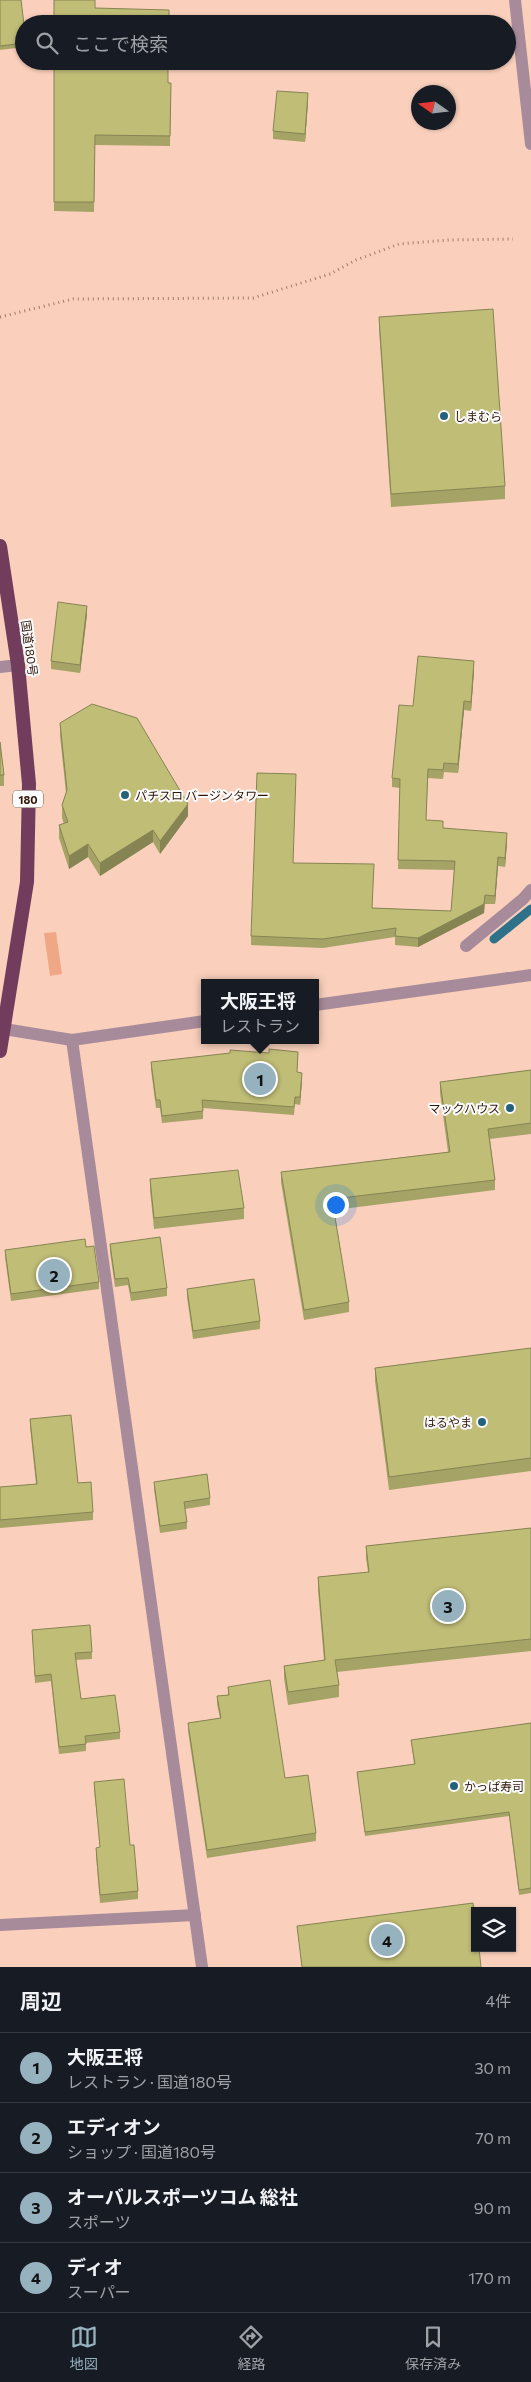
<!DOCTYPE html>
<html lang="ja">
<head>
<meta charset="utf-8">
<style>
  :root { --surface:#171b24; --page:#242831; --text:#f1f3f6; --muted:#9ea1a6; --line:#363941; --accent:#95b2be }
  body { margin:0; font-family:Commissioner,"Noto Sans JP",sans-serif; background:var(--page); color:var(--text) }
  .controls { position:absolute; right:15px; bottom:15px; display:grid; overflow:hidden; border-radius:0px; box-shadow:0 1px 4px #0004 }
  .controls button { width:45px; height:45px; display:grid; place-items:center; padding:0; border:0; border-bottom:1px solid var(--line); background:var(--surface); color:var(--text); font:25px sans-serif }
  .compass { position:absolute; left:411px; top:85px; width:45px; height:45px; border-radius:50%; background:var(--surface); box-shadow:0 1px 4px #0004; rotate:284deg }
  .you { position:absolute; left:335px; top:1204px; width:18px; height:18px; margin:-12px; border:4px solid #fff; border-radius:50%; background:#1a73e8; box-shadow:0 0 0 8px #1a73e833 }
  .badge { display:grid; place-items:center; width:32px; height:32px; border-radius:50%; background:var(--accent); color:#111; font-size:16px; font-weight:700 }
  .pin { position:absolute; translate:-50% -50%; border:2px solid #fff; box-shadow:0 1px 5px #0006 }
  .popup { position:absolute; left:201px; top:979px; width:118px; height:65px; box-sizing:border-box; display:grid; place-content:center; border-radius:0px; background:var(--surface); filter:drop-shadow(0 1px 4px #0005); font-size:16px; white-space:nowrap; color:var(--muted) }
  .popup b { font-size:19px; color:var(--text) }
  .popup::after { content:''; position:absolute; left:50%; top:100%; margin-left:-10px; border:10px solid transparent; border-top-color:var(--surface) }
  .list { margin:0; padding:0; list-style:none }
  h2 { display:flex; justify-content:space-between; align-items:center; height:65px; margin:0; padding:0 20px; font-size:21px }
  h2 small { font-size:16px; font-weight:400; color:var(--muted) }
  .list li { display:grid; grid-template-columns:32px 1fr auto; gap:15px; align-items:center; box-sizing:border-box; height:70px; padding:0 20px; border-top:1px solid var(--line) }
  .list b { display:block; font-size:19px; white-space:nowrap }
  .list p { margin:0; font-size:16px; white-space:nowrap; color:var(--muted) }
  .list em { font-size:16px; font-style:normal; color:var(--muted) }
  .icon { flex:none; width:28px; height:28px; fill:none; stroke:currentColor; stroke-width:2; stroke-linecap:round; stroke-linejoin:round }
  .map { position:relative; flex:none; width:531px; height:1967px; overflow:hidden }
  .search { position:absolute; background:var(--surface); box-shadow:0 1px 4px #0004; left:15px; right:15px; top:15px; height:55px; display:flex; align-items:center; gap:12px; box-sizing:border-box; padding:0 18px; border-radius:28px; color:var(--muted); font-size:19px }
  .sheet { height:345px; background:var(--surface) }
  nav { display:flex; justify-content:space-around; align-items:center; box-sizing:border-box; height:70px; border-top:1px solid var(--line); background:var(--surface); font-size:14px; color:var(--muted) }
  nav a { display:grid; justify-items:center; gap:2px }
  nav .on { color:var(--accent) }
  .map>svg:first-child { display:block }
  .green { fill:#efa785 }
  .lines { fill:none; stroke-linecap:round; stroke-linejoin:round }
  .stream { stroke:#2e7289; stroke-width:9 }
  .path { stroke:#9e7c6b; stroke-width:3; stroke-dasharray:1 4; stroke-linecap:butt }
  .minor { stroke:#a88b9a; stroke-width:12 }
  .tertiary { stroke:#a88b9a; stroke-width:12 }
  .trunk { stroke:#723d5c; stroke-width:14 }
  .wall { fill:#a5a366 }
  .shaded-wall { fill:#868453 }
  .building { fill:#c0bd77; stroke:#868453 }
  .poi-dot { fill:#256279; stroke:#fbfbfb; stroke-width:2 }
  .labels { text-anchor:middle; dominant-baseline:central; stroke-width:4; stroke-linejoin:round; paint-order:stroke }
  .shield { fill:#fbfbfb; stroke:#6c5b52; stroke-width:1 }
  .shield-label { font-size:11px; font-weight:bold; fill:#2f1609 }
  .poi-label { font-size:12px; fill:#2f1609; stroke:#fbfbfb; text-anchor:start }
  .street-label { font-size:12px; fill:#2f1609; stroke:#fbfbfb }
</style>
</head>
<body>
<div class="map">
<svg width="531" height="1967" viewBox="0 0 531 1967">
  <rect width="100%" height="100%" fill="#fad0bc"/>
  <polygon class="green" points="56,932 62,974 50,976 44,933"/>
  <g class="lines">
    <polyline class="stream" points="494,939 531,909"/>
    <polyline class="path" points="0,317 73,299 253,298 330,274 356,260 399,244 449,240 513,239"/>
    <g class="minor">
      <polyline points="0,667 18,665"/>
      <polyline points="466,946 523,899 531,890"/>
      <polyline points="72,1040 202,1967"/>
      <polyline points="0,1925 195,1915"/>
    </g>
    <g class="tertiary">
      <polyline points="515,0 531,144"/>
      <polyline points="315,1005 531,975"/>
      <polyline points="4,1029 72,1040 205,1021"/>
    </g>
    <polyline class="trunk" points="0,546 18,665 29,784 27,882 0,1051"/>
  </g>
  <g class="wall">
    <polygon points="0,0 24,24 24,47 0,50"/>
    <polygon points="54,61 171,83 170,146 95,145 94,212 54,211"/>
    <polygon points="308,101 305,142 273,139 273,131"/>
    <polygon points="379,317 505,486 505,499 391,507 379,329"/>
    <polygon points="87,614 80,673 51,669 51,661"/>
    <polygon points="474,670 471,711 464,710 458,773 444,772 443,779 428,778 426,820 443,828 507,842 505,867 498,866 495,904 485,904 484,913 418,947 395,945 395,937 323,948 251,945 251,936 293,863 372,908 451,911 454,870 398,869 400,788 392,787 392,778 413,706"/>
    <polygon points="60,723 188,816 160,854 153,842 100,876 88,857 69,869 59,838 59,825 64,824 62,818 62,805 66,793 60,736"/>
    <polygon points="0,742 4,775 4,786 0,786"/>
    <polygon points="298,1059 297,1072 302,1080 300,1105 295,1104 294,1115 203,1108 203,1119 162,1123 160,1108 156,1108 151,1070 151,1062"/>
    <polygon points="531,1070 531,1134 490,1139 495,1180 495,1190 334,1210 349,1302 349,1312 304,1320 281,1182 281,1172 448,1152 440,1093 440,1082"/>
    <polygon points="150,1179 244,1208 244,1219 154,1229 150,1190"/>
    <polygon points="110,1244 167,1288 167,1296 131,1301 128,1285 115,1287 110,1252"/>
    <polygon points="86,1247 99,1282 99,1289 11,1301 5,1257 5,1250"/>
    <polygon points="187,1289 260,1321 260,1329 193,1339 187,1297"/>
    <polygon points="531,1348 531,1471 389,1490 375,1381 375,1368"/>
    <polygon points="30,1419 78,1483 93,1512 93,1520 0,1528 0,1487 36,1484 30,1427"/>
    <polygon points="154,1482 210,1498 210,1505 185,1509 187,1522 187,1529 160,1533 154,1489"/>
    <polygon points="531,1528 531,1651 337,1672 339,1685 339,1697 288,1705 284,1678 284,1666 324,1660 318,1590 318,1577 368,1572 366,1558 366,1546"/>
    <polygon points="32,1630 92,1652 92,1659 76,1660 81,1699 120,1732 120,1739 86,1743 86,1751 59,1754 51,1681 35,1683"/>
    <polygon points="228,1687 285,1778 316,1833 316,1841 207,1858 188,1731 188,1723 220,1718 217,1704 217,1696 228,1695"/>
    <polygon points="531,1723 531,1893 519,1895 509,1816 365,1836 357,1772 414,1764 411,1740"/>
    <polygon points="94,1782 130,1845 138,1891 138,1899 100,1903 96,1855 96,1848 100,1847 94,1789"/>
    <polygon points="297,1926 481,1967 302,1967"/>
  </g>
  <g class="shaded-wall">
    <polygon points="308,93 308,101 305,142 305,134"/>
    <polygon points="87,606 87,614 80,673 80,665"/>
    <polygon points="474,661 474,670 471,711 471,702"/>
    <polygon points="464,701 464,710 458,773 458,764"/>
    <polygon points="188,804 188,816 160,854 160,841"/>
    <polygon points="153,830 153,842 100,876 100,863"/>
    <polygon points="507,833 507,842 505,867 505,858"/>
    <polygon points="88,844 88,857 69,869 69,856"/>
    <polygon points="498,857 498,866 495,904 495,896"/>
    <polygon points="485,895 484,913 418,947 418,938"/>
    <polygon points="302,1073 302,1080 300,1105 300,1097"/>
  </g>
  <g class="building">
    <polygon points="0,0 21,0 24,24 24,43 0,46"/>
    <polygon points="54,0 95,0 95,8 169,10 169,24 54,24"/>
    <polygon points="54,61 168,61 168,83 171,83 170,136 95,135 94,202 54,202"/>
    <polygon points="277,91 308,93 305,134 273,131"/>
    <polygon points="493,309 505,486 391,494 379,317"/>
    <polygon points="58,602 87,606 80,665 51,661"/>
    <polygon points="418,656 474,661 471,702 464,701 458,764 444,763 443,770 428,769 426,820 443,821 443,828 507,833 505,858 498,857 495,896 485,895 484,904 418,938 395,936 396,928 323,939 251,936 257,773 296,774 293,863 374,864 372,908 451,911 455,861 398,860 400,779 392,778 399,705 413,706"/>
    <polygon points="92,704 137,718 188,804 160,841 153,830 100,863 88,844 69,856 59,825 68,822 62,805 67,790 60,723"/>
    <polygon points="0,742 4,775 0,775"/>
    <polygon points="269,1049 298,1052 297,1072 302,1073 300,1097 295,1097 294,1107 202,1100 203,1111 162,1116 160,1100 156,1100 151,1062 230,1053 230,1050 269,1053"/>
    <polygon points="531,1070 531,1123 488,1129 495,1180 332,1199 349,1302 304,1310 281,1172 450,1152 440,1082"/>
    <polygon points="238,1170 244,1208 154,1218 150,1179"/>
    <polygon points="160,1237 167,1288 131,1293 128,1278 115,1279 110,1244"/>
    <polygon points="85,1239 86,1247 94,1246 99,1282 11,1294 5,1250"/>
    <polygon points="254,1279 260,1321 193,1331 187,1289"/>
    <polygon points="531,1348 531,1458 389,1477 375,1368"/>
    <polygon points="71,1415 78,1483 91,1482 93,1512 0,1520 0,1487 37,1484 30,1419"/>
    <polygon points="207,1474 210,1498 184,1502 187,1522 160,1526 154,1482"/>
    <polygon points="531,1528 531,1639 335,1660 339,1685 288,1692 284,1666 325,1660 318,1577 369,1572 366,1546"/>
    <polygon points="90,1625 92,1652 75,1653 81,1699 115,1695 120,1732 85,1736 86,1744 59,1747 51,1674 35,1676 32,1630"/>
    <polygon points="270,1680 285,1778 308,1775 316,1833 207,1850 188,1723 221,1718 217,1696 229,1695 228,1687"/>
    <polygon points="531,1723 531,1888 519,1890 509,1812 365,1832 357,1772 415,1764 411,1740"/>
    <polygon points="124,1779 130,1845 134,1845 138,1891 100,1895 96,1848 100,1847 94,1782"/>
    <polygon points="473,1903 475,1918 475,1948 479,1948 481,1967 302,1967 297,1926"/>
  </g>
  <g class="poi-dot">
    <circle cx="444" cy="416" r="5"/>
    <circle cx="125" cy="795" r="5"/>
    <circle cx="510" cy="1108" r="5"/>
    <circle cx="482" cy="1422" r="5"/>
    <circle cx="454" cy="1786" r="5"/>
  </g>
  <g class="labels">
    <rect class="shield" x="13" y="790.5" width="30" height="17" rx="4"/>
    <g class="shield-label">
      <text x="28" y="799">180</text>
    </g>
    <g class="poi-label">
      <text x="454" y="416">しまむら</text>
      <text x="135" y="795">パチスロ バージンタワー</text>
      <text x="500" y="1108" text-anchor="end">マックハウス</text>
      <text x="472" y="1422" text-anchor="end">はるやま</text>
      <text x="464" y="1786">かっぱ寿司</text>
    </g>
    <g class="street-label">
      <text transform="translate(30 648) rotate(82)">国道180号</text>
    </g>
  </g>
</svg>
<div class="controls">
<button><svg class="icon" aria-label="layers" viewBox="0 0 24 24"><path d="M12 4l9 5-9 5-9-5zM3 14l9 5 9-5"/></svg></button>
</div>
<svg class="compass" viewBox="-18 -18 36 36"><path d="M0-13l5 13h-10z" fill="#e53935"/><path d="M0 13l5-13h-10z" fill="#9ea1a6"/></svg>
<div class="you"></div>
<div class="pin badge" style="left:260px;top:1079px">1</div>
<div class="popup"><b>大阪王将</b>レストラン</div>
<div class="pin badge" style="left:54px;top:1275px">2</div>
<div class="pin badge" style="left:448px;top:1606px">3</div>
<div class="pin badge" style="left:387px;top:1940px">4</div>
<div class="search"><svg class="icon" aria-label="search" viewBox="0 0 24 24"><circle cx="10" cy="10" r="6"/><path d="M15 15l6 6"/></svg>ここで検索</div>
</div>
<section class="sheet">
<h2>周辺<small>4件</small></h2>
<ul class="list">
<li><span class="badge">1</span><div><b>大阪王将</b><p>レストラン · 国道180号</p></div><em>30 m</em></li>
<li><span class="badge">2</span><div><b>エディオン</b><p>ショップ · 国道180号</p></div><em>70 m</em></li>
<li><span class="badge">3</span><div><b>オーバルスポーツコム 総社</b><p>スポーツ</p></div><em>90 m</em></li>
<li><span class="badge">4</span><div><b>ディオ</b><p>スーパー</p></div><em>170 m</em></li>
</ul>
</section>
<nav>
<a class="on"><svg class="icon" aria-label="map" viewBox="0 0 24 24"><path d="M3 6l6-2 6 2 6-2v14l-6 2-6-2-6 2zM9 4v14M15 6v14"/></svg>地図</a>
<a><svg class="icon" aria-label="directions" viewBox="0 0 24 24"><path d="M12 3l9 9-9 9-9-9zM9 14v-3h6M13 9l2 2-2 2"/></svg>経路</a>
<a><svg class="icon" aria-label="saved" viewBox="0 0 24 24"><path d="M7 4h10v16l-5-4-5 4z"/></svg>保存済み</a>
</nav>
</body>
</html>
